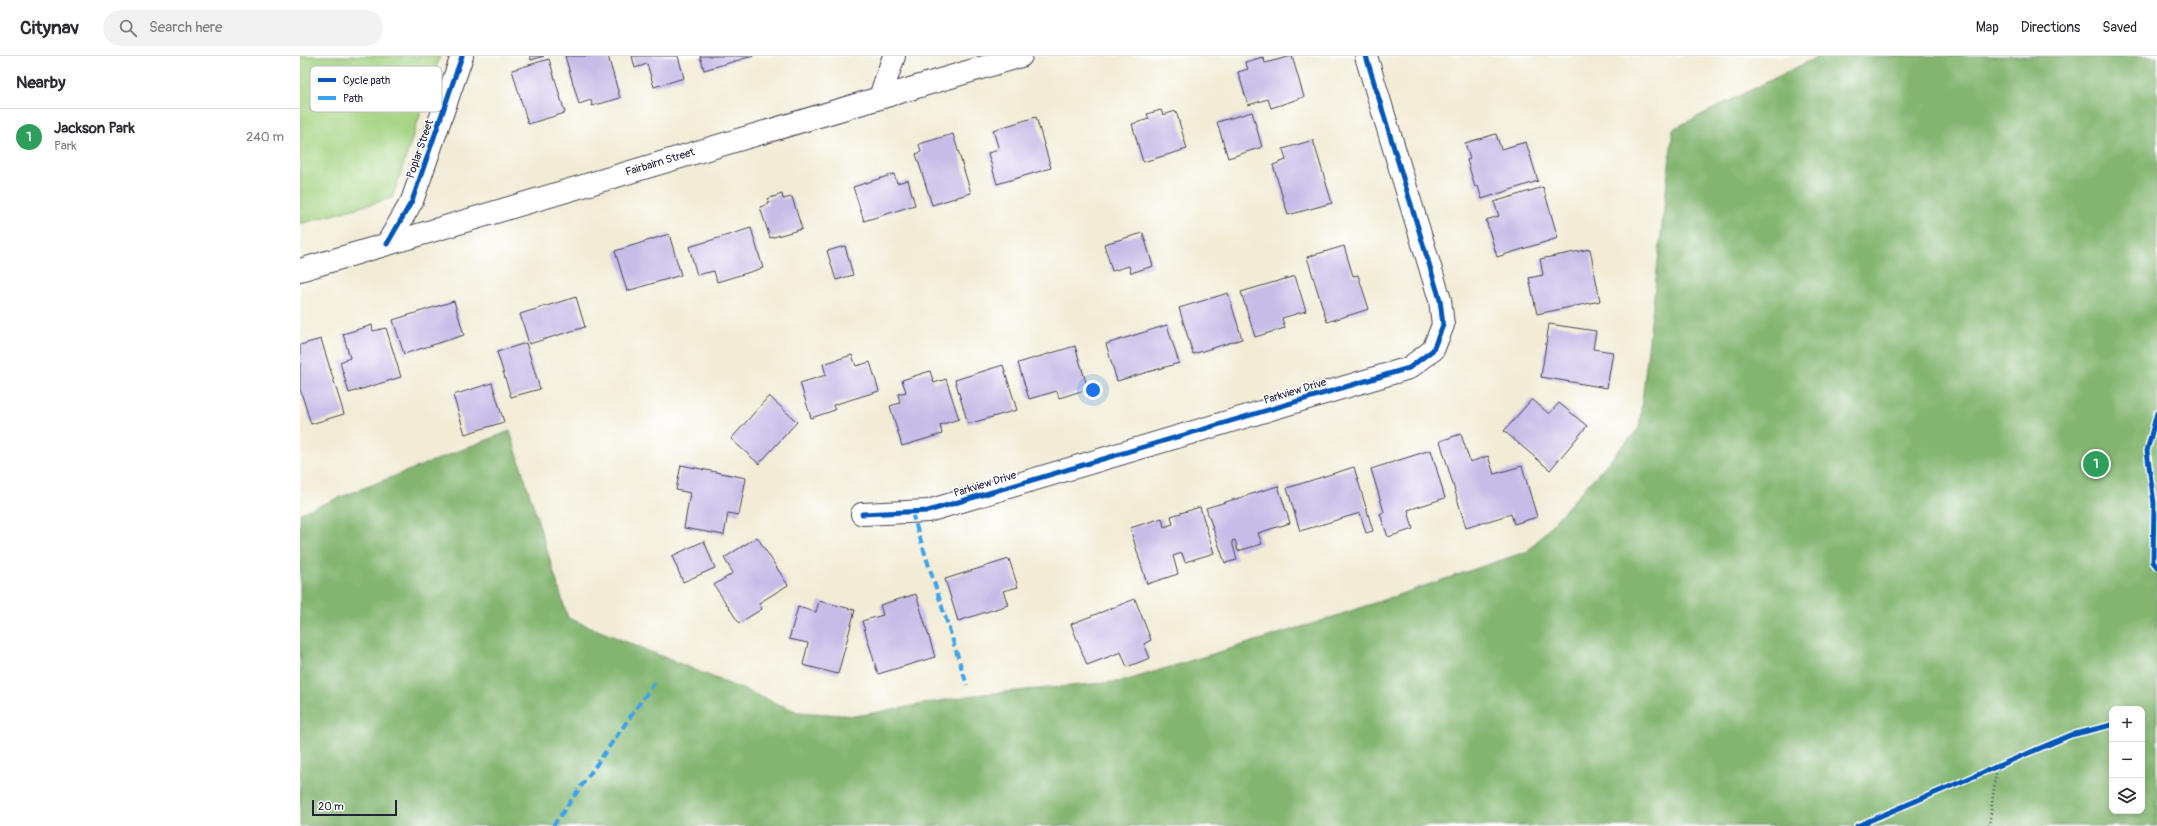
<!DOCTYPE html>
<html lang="en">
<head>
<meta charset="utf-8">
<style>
  :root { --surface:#fff; --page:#f2f2f3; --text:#2b2b33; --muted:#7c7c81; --line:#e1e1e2; --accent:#1a73e8 }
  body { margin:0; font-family:Pangolin,sans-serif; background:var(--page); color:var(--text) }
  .controls { position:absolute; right:12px; bottom:12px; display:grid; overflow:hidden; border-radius:8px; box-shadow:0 2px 6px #0003 }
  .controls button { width:36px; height:36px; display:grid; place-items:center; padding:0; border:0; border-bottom:1px solid var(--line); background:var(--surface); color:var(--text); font:20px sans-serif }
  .scale { position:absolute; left:12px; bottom:10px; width:85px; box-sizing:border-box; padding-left:4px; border:2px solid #22223b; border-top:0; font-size:11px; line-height:14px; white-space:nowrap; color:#22223b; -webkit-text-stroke:3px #fff; paint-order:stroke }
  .you { position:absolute; left:793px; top:334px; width:14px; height:14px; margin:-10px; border:3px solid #fff; border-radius:50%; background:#1a73e8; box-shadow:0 0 0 6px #1a73e833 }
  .badge { display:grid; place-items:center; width:26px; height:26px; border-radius:50%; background:var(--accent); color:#fff; font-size:13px; font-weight:700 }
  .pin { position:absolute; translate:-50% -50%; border:2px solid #fff; box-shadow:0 1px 4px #0006 }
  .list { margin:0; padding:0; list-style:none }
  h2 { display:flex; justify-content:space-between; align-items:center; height:52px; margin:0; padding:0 16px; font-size:17px }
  h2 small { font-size:13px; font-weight:400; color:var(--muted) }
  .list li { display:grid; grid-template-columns:26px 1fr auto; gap:12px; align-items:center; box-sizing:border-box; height:56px; padding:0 16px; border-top:1px solid var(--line) }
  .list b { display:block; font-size:15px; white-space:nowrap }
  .list p { margin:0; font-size:13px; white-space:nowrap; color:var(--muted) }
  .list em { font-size:13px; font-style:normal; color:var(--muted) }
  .icon { flex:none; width:22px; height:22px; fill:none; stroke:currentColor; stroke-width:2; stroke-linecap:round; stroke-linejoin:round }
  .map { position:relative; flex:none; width:1857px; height:770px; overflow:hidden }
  header { display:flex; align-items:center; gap:24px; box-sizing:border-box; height:56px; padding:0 20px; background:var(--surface); border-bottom:1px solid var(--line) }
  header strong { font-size:19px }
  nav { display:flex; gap:22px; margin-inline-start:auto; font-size:14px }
  .search { width:280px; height:36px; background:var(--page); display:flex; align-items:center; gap:10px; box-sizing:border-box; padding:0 14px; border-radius:22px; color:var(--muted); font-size:15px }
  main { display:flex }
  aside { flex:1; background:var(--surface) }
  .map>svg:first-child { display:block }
  .green { fill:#a4d381; stroke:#637a5e }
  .forest { fill:#83b56f; stroke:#526c55; fill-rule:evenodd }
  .building { fill:#c7bce7 }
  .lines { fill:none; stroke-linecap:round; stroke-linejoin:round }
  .minor-casing { stroke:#414052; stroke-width:24 }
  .secondary-casing { stroke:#414052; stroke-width:24 }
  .path { stroke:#414052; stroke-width:2.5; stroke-dasharray:1 3; stroke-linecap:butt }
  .minor { stroke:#fff; stroke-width:22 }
  .secondary { stroke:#fff; stroke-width:22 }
  .quiet { stroke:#3ea2ec; stroke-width:4; stroke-dasharray:8 4; stroke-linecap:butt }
  .cycleway-casing { stroke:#fff; stroke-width:8 }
  .cycleway { stroke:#0057b8; stroke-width:5 }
  .labels { text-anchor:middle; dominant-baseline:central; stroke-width:3; stroke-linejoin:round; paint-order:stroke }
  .street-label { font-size:11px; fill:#22223b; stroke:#fff }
  .key { fill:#fff; stroke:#bdbdc4; stroke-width:1 }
  .key-label { font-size:11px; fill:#22223b }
</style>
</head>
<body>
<header>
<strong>Citynav</strong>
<div class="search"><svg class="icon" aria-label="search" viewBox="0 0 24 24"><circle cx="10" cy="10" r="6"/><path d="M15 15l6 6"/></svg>Search here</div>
<nav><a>Map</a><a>Directions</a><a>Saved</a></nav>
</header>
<main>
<aside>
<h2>Nearby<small></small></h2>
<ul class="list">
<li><span class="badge" style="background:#2e9e5b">1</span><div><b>Jackson Park</b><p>Park</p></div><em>240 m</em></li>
</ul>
</aside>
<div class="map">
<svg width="1857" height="770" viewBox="0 0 1857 770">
  <rect width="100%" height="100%" fill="#fff"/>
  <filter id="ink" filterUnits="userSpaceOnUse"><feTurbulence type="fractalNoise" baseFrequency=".025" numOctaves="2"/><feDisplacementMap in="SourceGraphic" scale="8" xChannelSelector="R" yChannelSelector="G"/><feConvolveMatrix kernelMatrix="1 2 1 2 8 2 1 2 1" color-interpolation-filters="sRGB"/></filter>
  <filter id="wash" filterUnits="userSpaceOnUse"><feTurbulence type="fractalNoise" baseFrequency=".012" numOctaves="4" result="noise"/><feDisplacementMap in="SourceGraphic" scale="16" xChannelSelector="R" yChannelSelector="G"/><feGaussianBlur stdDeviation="0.9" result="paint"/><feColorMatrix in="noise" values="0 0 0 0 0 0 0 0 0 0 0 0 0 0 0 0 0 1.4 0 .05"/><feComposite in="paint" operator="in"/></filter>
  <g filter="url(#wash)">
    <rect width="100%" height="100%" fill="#f2ecd6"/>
    <polygon class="green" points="0,0 140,0 92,142 0,168"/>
    <path class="forest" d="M1519 0H1857V770H0V457L210 375 268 562 498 656 556 660 674 639 824 625 1021 565 1228 495 1339 372 1373 73ZM1812 653H1842V755H1812Z"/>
    <g id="blocks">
      <g class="building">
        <polygon points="230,0 244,0 231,4"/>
        <polygon points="265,0 308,0 320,42 292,50 291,44 279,48"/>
        <polygon points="332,0 378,0 384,22 354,31 347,8 335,12"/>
        <polygon points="400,0 453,0 404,14"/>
        <polygon points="992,0 1004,41 971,52 968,43 948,49 938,16 948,13 945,6 963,1 965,7"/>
        <polygon points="249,3 265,57 228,68 212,14"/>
        <polygon points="861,54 863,59 876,55 887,93 843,106 832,68 849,63 847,58"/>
        <polygon points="952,56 962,91 928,102 917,66"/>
        <polygon points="736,61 751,112 697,128 688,97 699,94 693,74"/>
        <polygon points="653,78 671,137 632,149 616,98 621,96 619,88"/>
        <polygon points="1196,78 1201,93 1226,86 1238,125 1182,143 1178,130 1175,131 1167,104 1170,103 1165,87"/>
        <polygon points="1013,84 1032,147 988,159 973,109 986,104 983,93"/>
        <polygon points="594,118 597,127 608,124 615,149 564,165 553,131"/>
        <polygon points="1243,131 1258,182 1197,201 1186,164 1199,160 1194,146"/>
        <polygon points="482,138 483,143 492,141 502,173 470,182 460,151 469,148 467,143"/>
        <polygon points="451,172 463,212 417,226 414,215 397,219 389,191"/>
        <polygon points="843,177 853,210 831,217 829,210 812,215 804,188"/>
        <polygon points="369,178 381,219 327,235 315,195"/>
        <polygon points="545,190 553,219 536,224 527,195"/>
        <polygon points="1044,190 1053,220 1058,219 1069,253 1027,266 1007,201"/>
        <polygon points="1290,193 1300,245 1237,258 1229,222 1243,219 1240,203"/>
        <polygon points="995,220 1006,255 982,262 985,272 955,281 941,236"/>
        <polygon points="928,237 942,283 893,298 879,252"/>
        <polygon points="276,241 285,271 229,288 220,258"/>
        <polygon points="154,245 164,279 104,298 93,264"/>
        <polygon points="1249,268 1296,275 1293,293 1313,296 1307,332 1241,321"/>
        <polygon points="72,269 73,275 86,272 101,321 49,337 40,306 50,302 43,278"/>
        <polygon points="867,269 879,307 817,325 806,288"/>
        <polygon points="21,283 44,358 11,368 0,333 0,289"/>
        <polygon points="226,287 240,333 211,341 197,296"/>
        <polygon points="775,290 788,333 759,342 757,335 729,343 718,307"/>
        <polygon points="552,299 556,310 570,306 579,335 533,349 535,354 511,362 500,327 526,319 523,308"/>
        <polygon points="703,309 717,354 668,368 655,324"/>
        <polygon points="630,315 634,327 646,323 659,363 640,369 642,378 602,390 590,350 600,347 598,338 606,336 602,324"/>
        <polygon points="192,327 204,366 165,378 153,339"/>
        <polygon points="469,340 497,366 459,408 431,383"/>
        <polygon points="1232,343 1249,358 1259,347 1287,370 1250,414 1204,375"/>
        <polygon points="1161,378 1170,406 1188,400 1194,418 1222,410 1237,461 1214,468 1211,458 1166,472 1140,385"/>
        <polygon points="1131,394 1145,442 1108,454 1113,473 1088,481 1080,458 1084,456 1071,413"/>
        <polygon points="381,409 446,422 439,459 428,457 424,479 384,472 390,437 376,434"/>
        <polygon points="1054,411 1073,475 1066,477 1060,457 1000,475 987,432"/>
        <polygon points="978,430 990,467 958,477 962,488 938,495 935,484 932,485 937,504 925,507 906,452"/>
        <polygon points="900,451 914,497 885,506 882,497 873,500 878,518 847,528 830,472 862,462 864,471 873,468 871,460"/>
        <polygon points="457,481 488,529 459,547 462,553 439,567 414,529 433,517 424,502"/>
        <polygon points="404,485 415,512 383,526 372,500"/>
        <polygon points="709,503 718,531 703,535 708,549 658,565 645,523"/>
        <polygon points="616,538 635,601 578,618 562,565 583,559 580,549"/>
        <polygon points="835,543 851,584 844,588 850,602 827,611 821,596 787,609 771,568"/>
        <polygon points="519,545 555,554 538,618 503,609 508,587 489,583 498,551 516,556"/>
      </g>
    </g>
  </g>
  <g filter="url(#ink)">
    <use href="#blocks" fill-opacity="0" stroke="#414052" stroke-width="1"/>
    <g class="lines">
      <defs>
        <g id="minor">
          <polyline points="580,41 594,0"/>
          <polyline points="87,188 112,145 162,0"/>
          <polyline points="562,458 628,455 1109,312 1133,294 1143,269 1140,244 1066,0"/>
        </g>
        <polyline id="secondary" points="0,214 721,0"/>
      </defs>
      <use href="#minor" class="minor-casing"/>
      <use href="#secondary" class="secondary-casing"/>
      <polyline class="path" points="1689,770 1697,710"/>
      <use href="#minor" class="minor"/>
      <use href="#secondary" class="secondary"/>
      <g class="quiet">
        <polyline points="612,457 667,629"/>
        <polyline points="253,770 357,623"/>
      </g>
      <defs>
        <g id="cycleway">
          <polyline points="87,188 112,145 162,0"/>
          <polyline points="1857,357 1847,395 1854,447 1853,506 1857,511"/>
          <polyline points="562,458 628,455 1109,312 1133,294 1143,269 1140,244 1066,0"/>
          <polyline points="1557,770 1771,679 1812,669"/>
        </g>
      </defs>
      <use href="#cycleway" class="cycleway-casing"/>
      <use href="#cycleway" class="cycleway"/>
    </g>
  </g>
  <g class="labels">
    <g class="street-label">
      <text transform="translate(120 93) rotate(-71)">Poplar Street</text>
      <text transform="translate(360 106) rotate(-17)">Fairbairn Street</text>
      <text transform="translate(995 335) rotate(-17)">Parkview Drive</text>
      <text transform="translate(685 428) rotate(-17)">Parkview Drive</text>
    </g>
  </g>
  <rect x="10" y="10" width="132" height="46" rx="6" class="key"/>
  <rect x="18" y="22" width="18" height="4" fill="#0057b8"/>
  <rect x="18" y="40" width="18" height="4" fill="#3ea2ec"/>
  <g class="key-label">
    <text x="43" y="28">Cycle path</text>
    <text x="43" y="46">Path</text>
  </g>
</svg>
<div class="controls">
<button>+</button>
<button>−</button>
<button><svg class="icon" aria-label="layers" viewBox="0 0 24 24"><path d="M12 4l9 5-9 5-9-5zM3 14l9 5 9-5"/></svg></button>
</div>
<div class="scale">20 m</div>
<div class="you"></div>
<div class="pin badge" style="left:1796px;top:408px;background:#2e9e5b">1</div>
</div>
</main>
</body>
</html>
